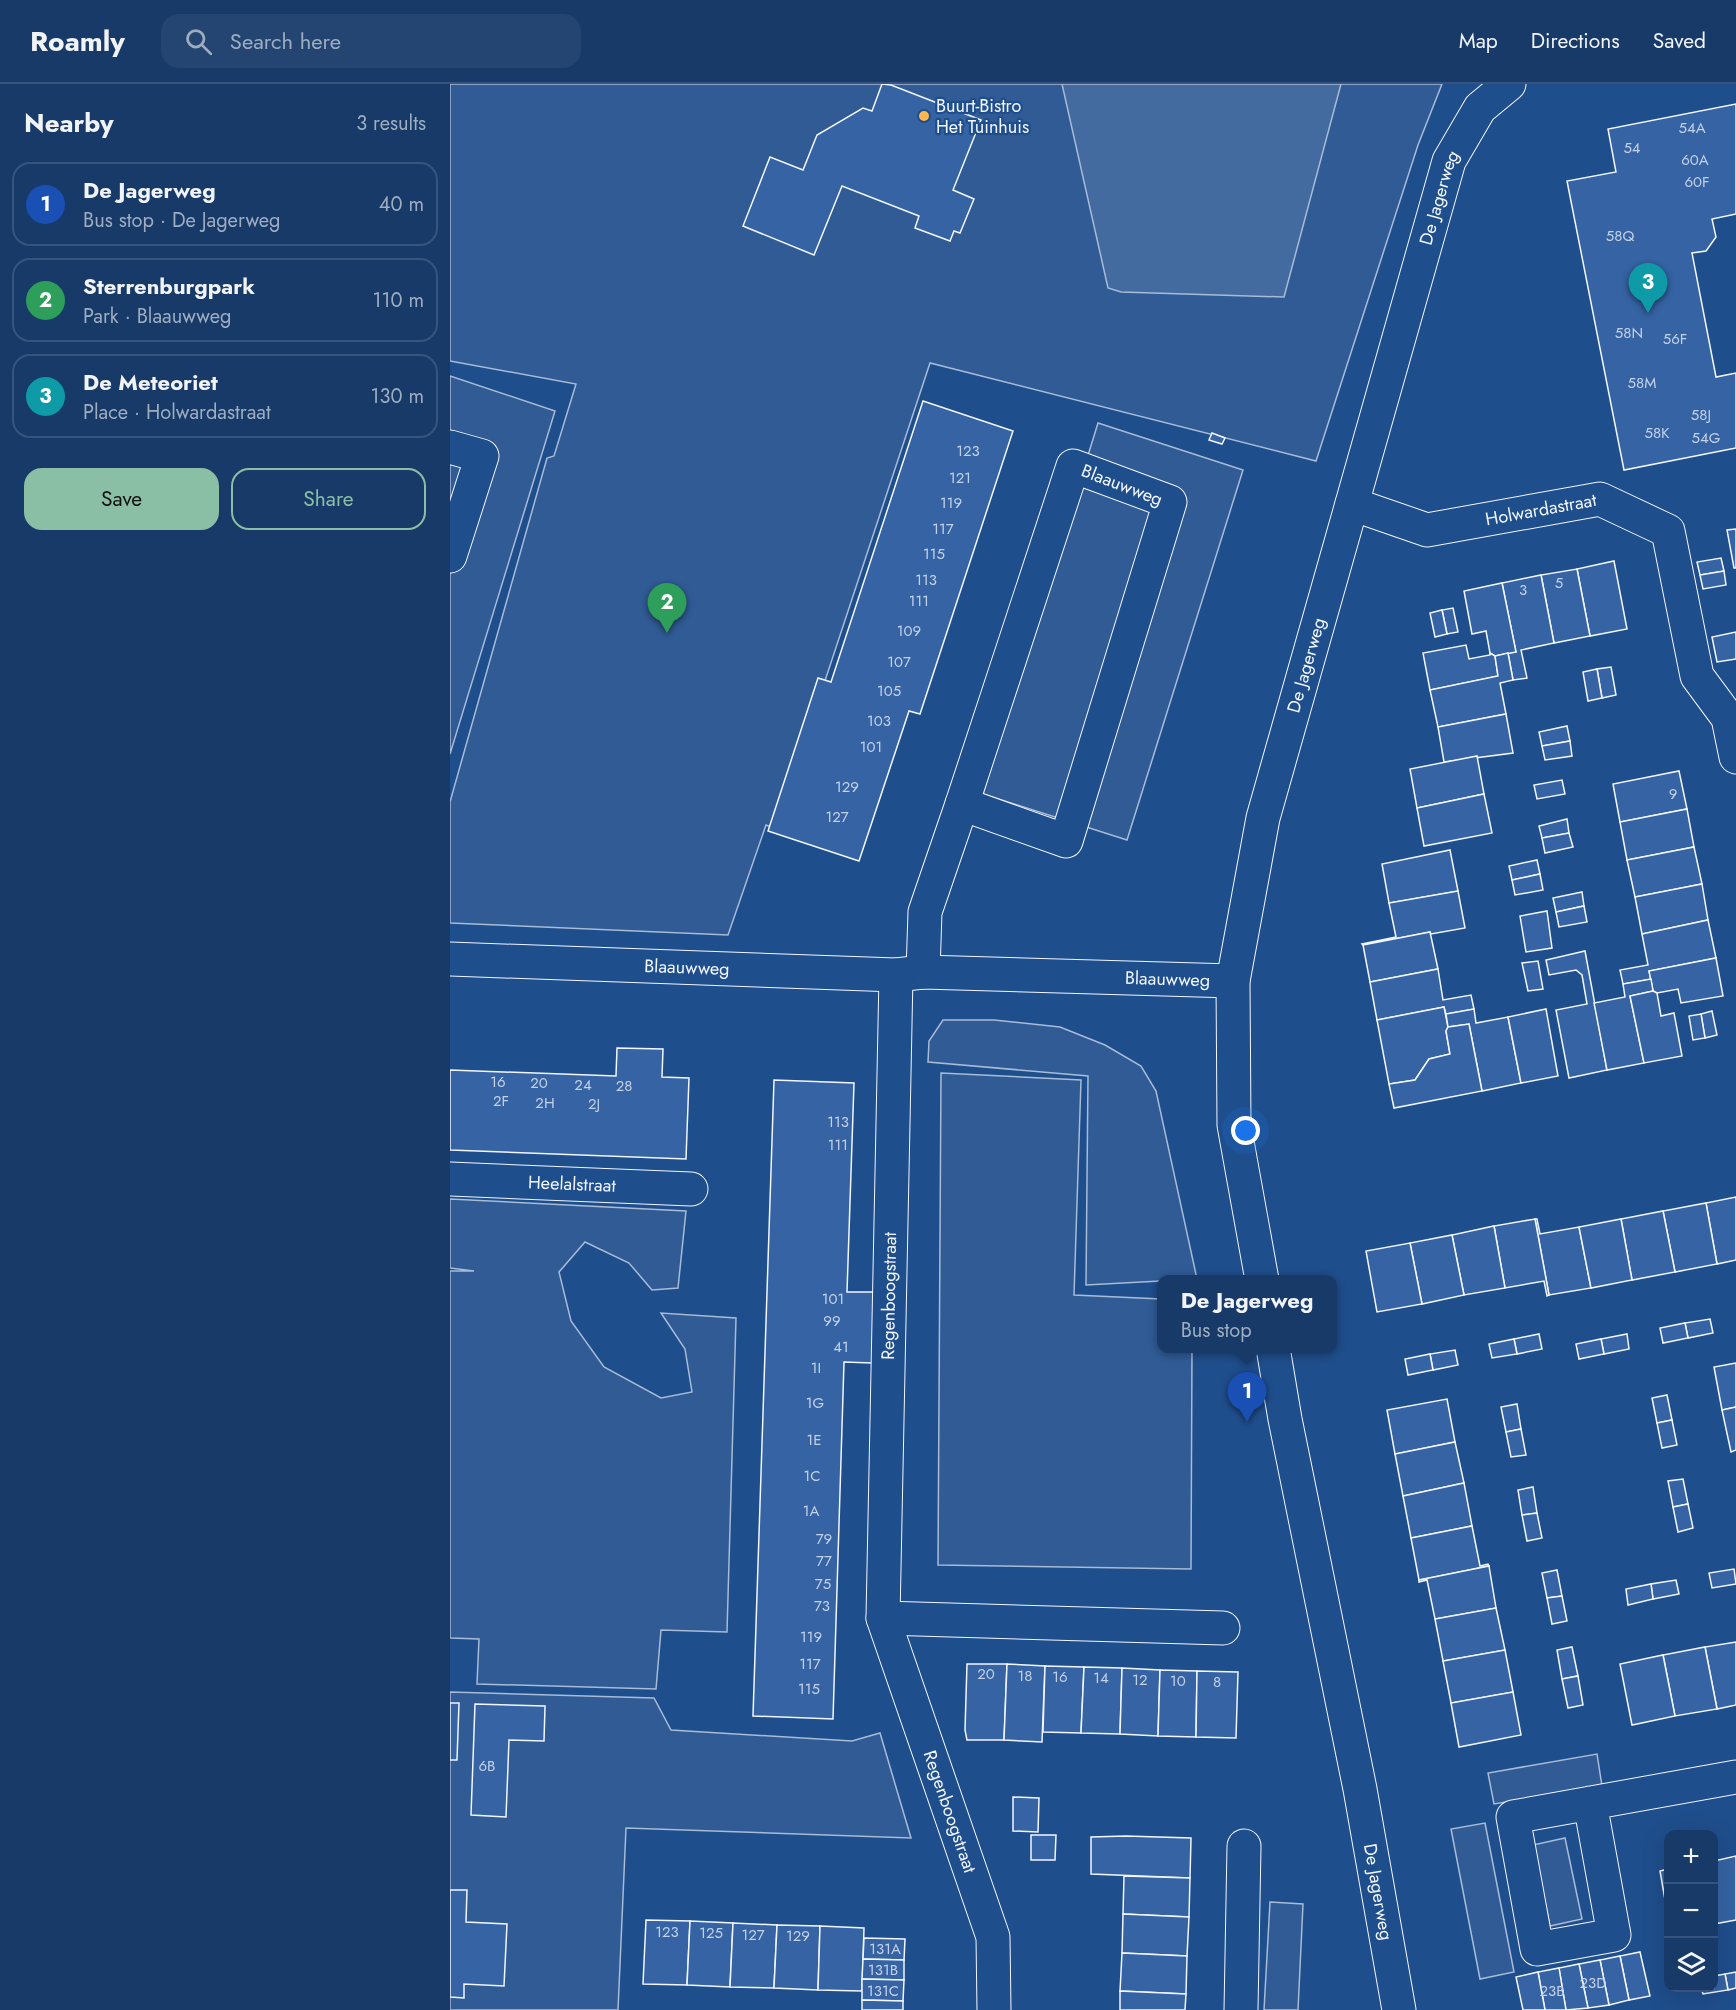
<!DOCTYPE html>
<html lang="en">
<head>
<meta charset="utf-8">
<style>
  :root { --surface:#173a69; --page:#244571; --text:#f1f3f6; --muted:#9eadc0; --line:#36547d; --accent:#8abfa5 }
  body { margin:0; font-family:Jost,sans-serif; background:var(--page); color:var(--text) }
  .controls { position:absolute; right:18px; bottom:18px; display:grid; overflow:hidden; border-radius:12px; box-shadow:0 6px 24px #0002 }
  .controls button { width:54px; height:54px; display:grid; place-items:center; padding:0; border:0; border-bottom:2px solid var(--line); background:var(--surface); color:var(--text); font:30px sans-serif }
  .you { position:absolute; left:796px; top:1047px; width:21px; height:21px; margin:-15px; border:4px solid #fff; border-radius:50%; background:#1a73e8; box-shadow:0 0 0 9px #1a73e833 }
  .badge { display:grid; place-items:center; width:39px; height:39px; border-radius:50%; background:var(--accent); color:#fff; font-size:20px; font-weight:700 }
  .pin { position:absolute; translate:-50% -50px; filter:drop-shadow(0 2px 3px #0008) }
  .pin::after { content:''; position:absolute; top:32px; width:21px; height:18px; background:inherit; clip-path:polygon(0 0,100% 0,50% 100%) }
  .popup { position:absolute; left:707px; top:1191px; width:180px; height:78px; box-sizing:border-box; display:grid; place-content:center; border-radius:12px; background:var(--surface); filter:drop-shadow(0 2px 4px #0005); font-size:20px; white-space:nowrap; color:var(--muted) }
  .popup b { font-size:22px; color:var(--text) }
  .popup::after { content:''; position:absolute; left:50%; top:100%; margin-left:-12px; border:12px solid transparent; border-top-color:var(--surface) }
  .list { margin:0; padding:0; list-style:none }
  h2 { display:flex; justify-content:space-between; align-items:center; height:78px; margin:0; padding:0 24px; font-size:26px }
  h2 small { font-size:20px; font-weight:400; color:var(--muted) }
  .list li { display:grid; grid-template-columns:39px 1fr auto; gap:18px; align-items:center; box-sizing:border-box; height:84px; margin:0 12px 12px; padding:0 12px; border:2px solid var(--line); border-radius:18px }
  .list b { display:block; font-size:22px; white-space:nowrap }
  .list p { margin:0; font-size:20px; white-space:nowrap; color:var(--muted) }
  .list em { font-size:20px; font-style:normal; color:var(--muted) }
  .actions { display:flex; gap:12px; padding:18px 24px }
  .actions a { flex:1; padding:14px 0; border:2px solid var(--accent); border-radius:18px; text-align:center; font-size:21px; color:var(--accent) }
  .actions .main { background:var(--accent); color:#111 }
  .icon { flex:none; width:33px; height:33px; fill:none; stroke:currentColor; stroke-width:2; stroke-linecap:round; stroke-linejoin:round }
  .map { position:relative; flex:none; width:1286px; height:1926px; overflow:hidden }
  header { display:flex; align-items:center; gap:36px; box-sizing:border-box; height:84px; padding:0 30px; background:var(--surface); border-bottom:2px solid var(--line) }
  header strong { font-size:28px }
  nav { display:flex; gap:33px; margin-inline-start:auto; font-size:21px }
  .search { width:420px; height:54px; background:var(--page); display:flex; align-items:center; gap:15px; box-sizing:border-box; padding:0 21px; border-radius:18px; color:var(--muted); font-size:22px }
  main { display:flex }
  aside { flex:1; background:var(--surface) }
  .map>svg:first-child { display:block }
  .built { fill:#305b95; stroke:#a8bbd7; stroke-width:1.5 }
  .water { fill:#446ba0; stroke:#a8bbd7; stroke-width:1.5 }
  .building { fill:#3563a3; stroke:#f2f6ff; stroke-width:1.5 }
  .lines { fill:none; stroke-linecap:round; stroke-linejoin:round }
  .minor-casing { stroke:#f2f6ff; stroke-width:35 }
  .minor { stroke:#1f4e8c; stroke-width:33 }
  .poi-dot { fill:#ffb74d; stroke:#1f4e8c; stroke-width:2 }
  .labels { text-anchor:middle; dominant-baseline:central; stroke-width:4.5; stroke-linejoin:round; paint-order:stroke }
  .number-label { font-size:15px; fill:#c3d1e8 }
  .poi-label { font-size:18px; fill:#f2f6ff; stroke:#1f4e8c; text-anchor:start }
  .street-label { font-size:18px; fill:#f2f6ff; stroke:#1f4e8c }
</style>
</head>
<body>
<header>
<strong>Roamly</strong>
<div class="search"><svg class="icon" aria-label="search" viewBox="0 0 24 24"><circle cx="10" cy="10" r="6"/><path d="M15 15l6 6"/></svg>Search here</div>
<nav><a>Map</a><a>Directions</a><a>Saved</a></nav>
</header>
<main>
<aside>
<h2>Nearby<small>3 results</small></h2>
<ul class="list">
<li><span class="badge" style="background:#1a4fb4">1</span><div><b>De Jagerweg</b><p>Bus stop · De Jagerweg</p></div><em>40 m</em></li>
<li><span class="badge" style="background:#2e9e5b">2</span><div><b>Sterrenburgpark</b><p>Park · Blaauwweg</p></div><em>110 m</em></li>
<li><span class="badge" style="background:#0f9aa8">3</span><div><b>De Meteoriet</b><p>Place · Holwardastraat</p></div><em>130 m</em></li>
</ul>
<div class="actions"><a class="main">Save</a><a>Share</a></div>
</aside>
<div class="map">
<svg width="1286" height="1926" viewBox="0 0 1286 1926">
  <rect width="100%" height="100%" fill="#1f4e8c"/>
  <g class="built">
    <polygon points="0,0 992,0 968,61 866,377 480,279 326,745 316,741 278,851 0,839 0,718 97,374 104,372 126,300 0,277"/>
    <polygon points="0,292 105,327 0,670"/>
    <polygon points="648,339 793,386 677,756 533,710"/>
    <polygon points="493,936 544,936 610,943 655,961 691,982 706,1007 747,1195 636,1201 638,992 478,978 479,957"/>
    <polygon points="491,989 631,996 624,1211 711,1215 712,1264 742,1265 741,1485 488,1481"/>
    <polygon points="0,1115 236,1127 228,1204 202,1206 179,1179 135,1158 109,1188 121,1237 154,1283 211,1314 242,1308 235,1265 211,1229 286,1234 277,1548 211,1546 206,1605 27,1600 29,1555 0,1554 0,1187 24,1187 0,1184"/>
    <polygon points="0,1608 204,1614 221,1646 402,1657 430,1649 461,1754 176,1744 168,1926 0,1926"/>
    <polygon points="1147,1670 1152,1702 1044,1720 1038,1689"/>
    <polygon points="1035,1739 1064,1888 1030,1895 1001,1745"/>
    <polygon points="1115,1754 1132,1835 1100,1842 1083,1761"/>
    <polygon points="820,1818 853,1820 848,1926 814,1926"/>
  </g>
  <polygon class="water" points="612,0 891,0 834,213 671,208 658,204"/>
  <g class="building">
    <polygon points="432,0 441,1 531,36 503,106 524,115 510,149 504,147 500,157 465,144 469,132 392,102 364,171 293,142 320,73 353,86 367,51 413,24 422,27"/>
    <polygon points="1286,20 1286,130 1262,135 1266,153 1256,167 1242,169 1266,293 1286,289 1286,364 1174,386 1117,97 1166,88 1158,45"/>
    <polygon points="473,317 563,347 470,630 459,627 409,777 318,747 368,594 381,598"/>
    <polygon points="762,349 775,354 772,360 759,356"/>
    <polygon points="1286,445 1286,484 1284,484 1277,446"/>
    <polygon points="1271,474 1274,487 1250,491 1247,478"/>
    <polygon points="1164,477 1177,545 1140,552 1127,485"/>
    <polygon points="1127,485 1140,552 1104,559 1091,491"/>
    <polygon points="1274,487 1276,501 1253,505 1250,491"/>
    <polygon points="1091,491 1104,559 1071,566 1077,594 1063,596 1058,569 1066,568 1052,499"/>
    <polygon points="1052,499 1066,568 1045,572 1040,569 1036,547 1022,550 1014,507"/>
    <polygon points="1003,524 1008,548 997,550 992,526"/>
    <polygon points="992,526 997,550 985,553 980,529"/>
    <polygon points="1286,548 1286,575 1267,578 1262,553"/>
    <polygon points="1016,561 1019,575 1040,571 1040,569 1045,572 1048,592 980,606 973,569"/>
    <polygon points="1058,569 1063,596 1050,599 1056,630 988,643 980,606 1048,592 1045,572"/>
    <polygon points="1161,583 1166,611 1152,614 1147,585"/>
    <polygon points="1147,585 1152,614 1138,617 1133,588"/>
    <polygon points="1056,630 1063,669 994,678 988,643"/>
    <polygon points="1117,642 1120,657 1092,662 1089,648"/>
    <polygon points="1120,657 1122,672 1095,676 1092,662"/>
    <polygon points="1027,672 1034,710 967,724 960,685"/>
    <polygon points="1229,687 1237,725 1170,738 1163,700"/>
    <polygon points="1112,696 1115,710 1087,715 1084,701"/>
    <polygon points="1034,710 1042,749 974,762 967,724"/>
    <polygon points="1237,725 1244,763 1177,776 1170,738"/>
    <polygon points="1117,735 1119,749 1092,754 1089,742"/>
    <polygon points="1119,749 1123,763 1095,769 1092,754"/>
    <polygon points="1244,763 1252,800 1185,813 1177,776"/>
    <polygon points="1000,766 1008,807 939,819 932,780"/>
    <polygon points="1087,776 1090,790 1062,796 1059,782"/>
    <polygon points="1090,790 1093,806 1065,811 1062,796"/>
    <polygon points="1252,800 1258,836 1192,850 1185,813"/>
    <polygon points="1008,807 1015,844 981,850 980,848 913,861 912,860 946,853 939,819"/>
    <polygon points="1132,808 1134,822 1106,828 1103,814"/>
    <polygon points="1134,822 1137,838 1109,843 1106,828"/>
    <polygon points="1097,827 1102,864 1076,868 1070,832"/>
    <polygon points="1258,836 1266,874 1199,887 1201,895 1173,900 1170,886 1198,881 1192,850"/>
    <polygon points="980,848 988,885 920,898 913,861"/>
    <polygon points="1135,867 1157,986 1119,994 1106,926 1137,920 1132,891 1126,886 1099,891 1096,876"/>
    <polygon points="1266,874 1273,912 1231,919 1228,905 1207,909 1203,907 1199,887"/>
    <polygon points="1088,877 1093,905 1078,907 1072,879"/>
    <polygon points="988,885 993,916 1021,911 1024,925 996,930 994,923 927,936 920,898"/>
    <polygon points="1201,895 1203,907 1180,912 1194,979 1157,986 1144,919 1175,913 1173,900"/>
    <polygon points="1203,907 1207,909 1211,932 1224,929 1232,972 1194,979 1180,912"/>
    <polygon points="994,923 998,943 996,947 1000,970 979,975 965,996 939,1000 927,936"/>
    <polygon points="1024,925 1026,939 1058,933 1071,999 1032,1007 1019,940 998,943 996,930"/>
    <polygon points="1096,925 1108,992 1071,999 1058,933"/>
    <polygon points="1262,927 1267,951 1255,954 1251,930"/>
    <polygon points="1251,930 1255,954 1243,956 1239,932"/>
    <polygon points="1019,940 1032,1007 944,1024 939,1000 965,996 979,975 1000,970 996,947 998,943"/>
    <polygon points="167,964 213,965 212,993 239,994 236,1075 0,1066 0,986 166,992"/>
    <polygon points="324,996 404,999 397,1208 424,1208 422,1279 394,1278 383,1635 303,1632"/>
    <polygon points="1286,1113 1286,1176 1267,1180 1256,1119"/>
    <polygon points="1256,1119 1267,1180 1225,1188 1213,1127"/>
    <polygon points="1213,1127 1225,1188 1182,1196 1171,1135"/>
    <polygon points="1085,1135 1087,1135 1090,1150 1129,1143 1141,1204 1099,1211"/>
    <polygon points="1085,1135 1099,1211 1097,1212 1094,1197 1055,1204 1044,1142"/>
    <polygon points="1171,1135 1182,1196 1141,1204 1129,1143"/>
    <polygon points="1044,1142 1055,1204 1014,1211 1002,1151"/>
    <polygon points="1002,1151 1014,1211 972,1220 960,1159"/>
    <polygon points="960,1159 972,1220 927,1228 916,1167"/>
    <polygon points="1260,1235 1263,1249 1238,1254 1235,1239"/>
    <polygon points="1235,1239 1238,1254 1213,1259 1210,1244"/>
    <polygon points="1089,1250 1092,1265 1067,1270 1064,1255"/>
    <polygon points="1177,1250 1179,1265 1154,1270 1151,1255"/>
    <polygon points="1064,1255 1067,1270 1042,1274 1039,1260"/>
    <polygon points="1151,1255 1154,1270 1129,1275 1126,1260"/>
    <polygon points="1005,1266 1008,1281 983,1286 980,1270"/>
    <polygon points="980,1270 983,1286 958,1291 955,1275"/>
    <polygon points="1286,1279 1286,1323 1272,1326 1264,1283"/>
    <polygon points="1217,1311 1222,1336 1207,1339 1202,1314"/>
    <polygon points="997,1315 1005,1358 945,1370 937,1326"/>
    <polygon points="1067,1320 1071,1345 1056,1348 1051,1323"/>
    <polygon points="1286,1323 1286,1366 1281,1368 1272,1326"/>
    <polygon points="1222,1336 1227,1361 1212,1364 1207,1339"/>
    <polygon points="1071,1345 1076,1371 1061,1373 1056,1348"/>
    <polygon points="1005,1358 1014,1399 953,1412 945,1370"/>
    <polygon points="1233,1395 1238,1420 1223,1423 1218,1397"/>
    <polygon points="1014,1399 1022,1442 961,1454 953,1412"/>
    <polygon points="1083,1403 1087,1429 1072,1431 1068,1406"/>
    <polygon points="1238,1420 1243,1444 1228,1448 1223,1423"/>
    <polygon points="1087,1429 1092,1454 1077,1457 1072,1431"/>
    <polygon points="1022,1442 1030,1482 1038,1480 1039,1482 969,1496 961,1454"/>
    <polygon points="1039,1482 1046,1524 985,1535 977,1496 969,1498 969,1496"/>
    <polygon points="1284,1485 1286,1500 1262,1504 1259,1489"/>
    <polygon points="1107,1486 1112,1512 1097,1514 1092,1489"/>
    <polygon points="1226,1496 1229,1510 1203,1515 1201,1500"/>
    <polygon points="1201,1500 1203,1515 1178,1521 1176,1505"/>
    <polygon points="1112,1512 1117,1537 1102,1540 1097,1514"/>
    <polygon points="1046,1524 1055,1566 993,1577 985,1535"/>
    <polygon points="1286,1558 1286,1621 1267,1625 1255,1563"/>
    <polygon points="1122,1563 1128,1592 1112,1595 1107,1566"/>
    <polygon points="1255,1563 1267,1625 1225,1632 1213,1571"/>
    <polygon points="1055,1566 1063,1608 1001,1619 993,1577"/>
    <polygon points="1213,1571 1225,1632 1182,1641 1170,1580"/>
    <polygon points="517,1580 557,1580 554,1656 517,1656 515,1646"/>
    <polygon points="557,1580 595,1582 592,1658 554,1656"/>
    <polygon points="595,1582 634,1583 631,1649 593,1648"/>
    <polygon points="634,1583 672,1584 670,1650 631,1649"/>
    <polygon points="672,1584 710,1586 708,1652 670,1650"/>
    <polygon points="710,1586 747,1587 746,1653 708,1652"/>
    <polygon points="747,1587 788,1588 786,1654 746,1653"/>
    <polygon points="1128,1592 1133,1621 1118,1624 1112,1595"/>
    <polygon points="1063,1608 1071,1651 1009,1663 1001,1619"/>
    <polygon points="0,1619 9,1619 7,1676 0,1676"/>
    <polygon points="25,1620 95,1622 94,1657 59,1656 56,1733 21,1731"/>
    <polygon points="563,1713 589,1714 588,1748 563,1747"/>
    <polygon points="581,1751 606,1751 605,1776 581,1776"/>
    <polygon points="676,1752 741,1754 740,1794 641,1790 641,1753"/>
    <polygon points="1286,1772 1286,1836 1264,1840 1264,1777"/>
    <polygon points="1218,1785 1218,1833 1210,1787"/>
    <polygon points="674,1792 740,1794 739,1833 673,1830"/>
    <polygon points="0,1806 17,1806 16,1838 57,1840 54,1902 14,1900 14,1914 0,1913"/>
    <polygon points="673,1830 739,1833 737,1872 672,1869"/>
    <polygon points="196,1836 240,1837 237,1901 193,1900"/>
    <polygon points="240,1837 283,1839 280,1903 237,1901"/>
    <polygon points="283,1839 327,1841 324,1904 280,1903"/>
    <polygon points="327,1841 370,1842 368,1906 324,1904"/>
    <polygon points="370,1842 414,1844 412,1907 368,1906"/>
    <polygon points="414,1854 455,1855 454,1876 413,1875"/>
    <polygon points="1190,1868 1200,1912 1179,1916 1170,1872"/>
    <polygon points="672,1869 737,1872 736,1910 670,1907"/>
    <polygon points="1170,1872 1179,1916 1159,1921 1150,1876"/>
    <polygon points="413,1875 454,1876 454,1896 412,1895"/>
    <polygon points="1150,1876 1159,1921 1138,1924 1129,1880"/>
    <polygon points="1129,1880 1138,1924 1116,1926 1109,1884"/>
    <polygon points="1109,1884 1116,1926 1095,1926 1088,1888"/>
    <polygon points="1088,1888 1095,1926 1073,1926 1066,1893"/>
    <polygon points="1286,1888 1286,1904 1278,1906 1275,1890"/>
    <polygon points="1275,1890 1278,1906 1253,1910 1251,1904 1264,1904 1264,1892"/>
    <polygon points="412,1895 454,1896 453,1917 412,1916"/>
    <polygon points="670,1907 736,1910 735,1926 670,1926"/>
    <polygon points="412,1916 453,1917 453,1926 412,1926"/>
  </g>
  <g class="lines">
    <defs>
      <g id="minor">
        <polyline points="0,363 32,372 0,472"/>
        <polygon points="623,382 720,418 616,757 512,720"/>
        <path id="s1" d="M902 420 977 446 1150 415 1218 447 1247 592 1278 634 1286 673"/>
        <path id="s2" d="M0 875 446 891 473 888 783 897"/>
        <polyline points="473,888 475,828 512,720"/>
        <path id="s3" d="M446 891 433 1534 543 1853 544 1926"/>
        <path id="s4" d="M0 1095 241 1105"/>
        <path id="s5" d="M812 1196 784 1041 783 897 813 734 999 77 1030 24 1059 0"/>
        <path id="s6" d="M823 1264 835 1335 910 1705 949 1926"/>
        <polyline points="433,1534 773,1544"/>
        <polyline points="1140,1719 1164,1851 1087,1865 1063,1733 1286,1693"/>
        <polyline points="791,1926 794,1762"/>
      </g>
    </defs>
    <use href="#minor" class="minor-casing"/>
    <use href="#minor" class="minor"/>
  </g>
  <circle class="poi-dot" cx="474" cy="32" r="6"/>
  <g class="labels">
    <g class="number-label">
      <text x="1242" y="44">54A</text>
      <text x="1182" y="64">54</text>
      <text x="1245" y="76">60A</text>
      <text x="1247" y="98">60F</text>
      <text x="1170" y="152">58Q</text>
      <text x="1179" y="249">58N</text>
      <text x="1225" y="255">56F</text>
      <text x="1192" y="299">58M</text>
      <text x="1251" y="331">58J</text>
      <text x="1207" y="349">58K</text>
      <text x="1256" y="354">54G</text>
      <text x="518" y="367">123</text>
      <text x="510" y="394">121</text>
      <text x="501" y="419">119</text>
      <text x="493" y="445">117</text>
      <text x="484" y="470">115</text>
      <text x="476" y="496">113</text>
      <text x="1109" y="499">5</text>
      <text x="1073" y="506">3</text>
      <text x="469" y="517">111</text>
      <text x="459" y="547">109</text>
      <text x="449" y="578">107</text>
      <text x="439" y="607">105</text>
      <text x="429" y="637">103</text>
      <text x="421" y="663">101</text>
      <text x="397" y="703">129</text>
      <text x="1223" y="710">9</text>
      <text x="387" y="733">127</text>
      <text x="48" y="998">16</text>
      <text x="89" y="999">20</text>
      <text x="133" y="1001">24</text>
      <text x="174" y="1002">28</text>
      <text x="51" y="1017">2F</text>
      <text x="95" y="1019">2H</text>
      <text x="144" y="1020">2J</text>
      <text x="388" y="1038">113</text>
      <text x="388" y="1061">111</text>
      <text x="383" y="1215">101</text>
      <text x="382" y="1237">99</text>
      <text x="391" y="1263">41</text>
      <text x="366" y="1284">1I</text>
      <text x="365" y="1319">1G</text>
      <text x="364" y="1356">1E</text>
      <text x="362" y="1392">1C</text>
      <text x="361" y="1427">1A</text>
      <text x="374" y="1455">79</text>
      <text x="374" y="1477">77</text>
      <text x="373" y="1500">75</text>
      <text x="372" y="1522">73</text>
      <text x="361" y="1553">119</text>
      <text x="360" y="1580">117</text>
      <text x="536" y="1590">20</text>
      <text x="575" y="1592">18</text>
      <text x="610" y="1593">16</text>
      <text x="651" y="1594">14</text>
      <text x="690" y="1596">12</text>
      <text x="728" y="1597">10</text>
      <text x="767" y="1598">8</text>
      <text x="359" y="1605">115</text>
      <text x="37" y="1682">6B</text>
      <text x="217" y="1848">123</text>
      <text x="261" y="1849">125</text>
      <text x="303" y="1851">127</text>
      <text x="348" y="1852">129</text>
      <text x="435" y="1865">131A</text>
      <text x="433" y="1886">131B</text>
      <text x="1143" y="1899">23D</text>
      <text x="433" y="1907">131C</text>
      <text x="1102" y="1907">23B</text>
    </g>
    <g class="poi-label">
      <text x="486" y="22">Buurt-Bistro<tspan x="486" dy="21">Het Tuinhuis</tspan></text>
    </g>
    <g class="street-label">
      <text stroke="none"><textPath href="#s5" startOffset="1112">De Jagerweg</textPath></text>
      <text transform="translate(672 401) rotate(21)">Blaauwweg</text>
      <text stroke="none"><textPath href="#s1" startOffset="195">Holwardastraat</textPath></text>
      <text stroke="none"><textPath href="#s5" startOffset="626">De Jagerweg</textPath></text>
      <text stroke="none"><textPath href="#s2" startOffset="237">Blaauwweg</textPath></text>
      <text stroke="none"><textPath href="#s2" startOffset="718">Blaauwweg</textPath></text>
      <text stroke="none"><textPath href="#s4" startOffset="122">Heelalstraat</textPath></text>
      <text transform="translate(439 1212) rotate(-89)">Regenboogstraat</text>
      <text stroke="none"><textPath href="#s3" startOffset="848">Regenboogstraat</textPath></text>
      <text stroke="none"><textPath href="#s6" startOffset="554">De Jagerweg</textPath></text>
    </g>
  </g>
</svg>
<div class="controls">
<button>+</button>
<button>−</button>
<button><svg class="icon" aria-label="layers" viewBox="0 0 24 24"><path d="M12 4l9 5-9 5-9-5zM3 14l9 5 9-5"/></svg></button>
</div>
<div class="you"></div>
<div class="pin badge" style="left:797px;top:1338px;background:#1a4fb4">1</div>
<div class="popup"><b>De Jagerweg</b>Bus stop</div>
<div class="pin badge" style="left:217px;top:549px;background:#2e9e5b">2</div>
<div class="pin badge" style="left:1198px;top:229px;background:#0f9aa8">3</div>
</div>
</main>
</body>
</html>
